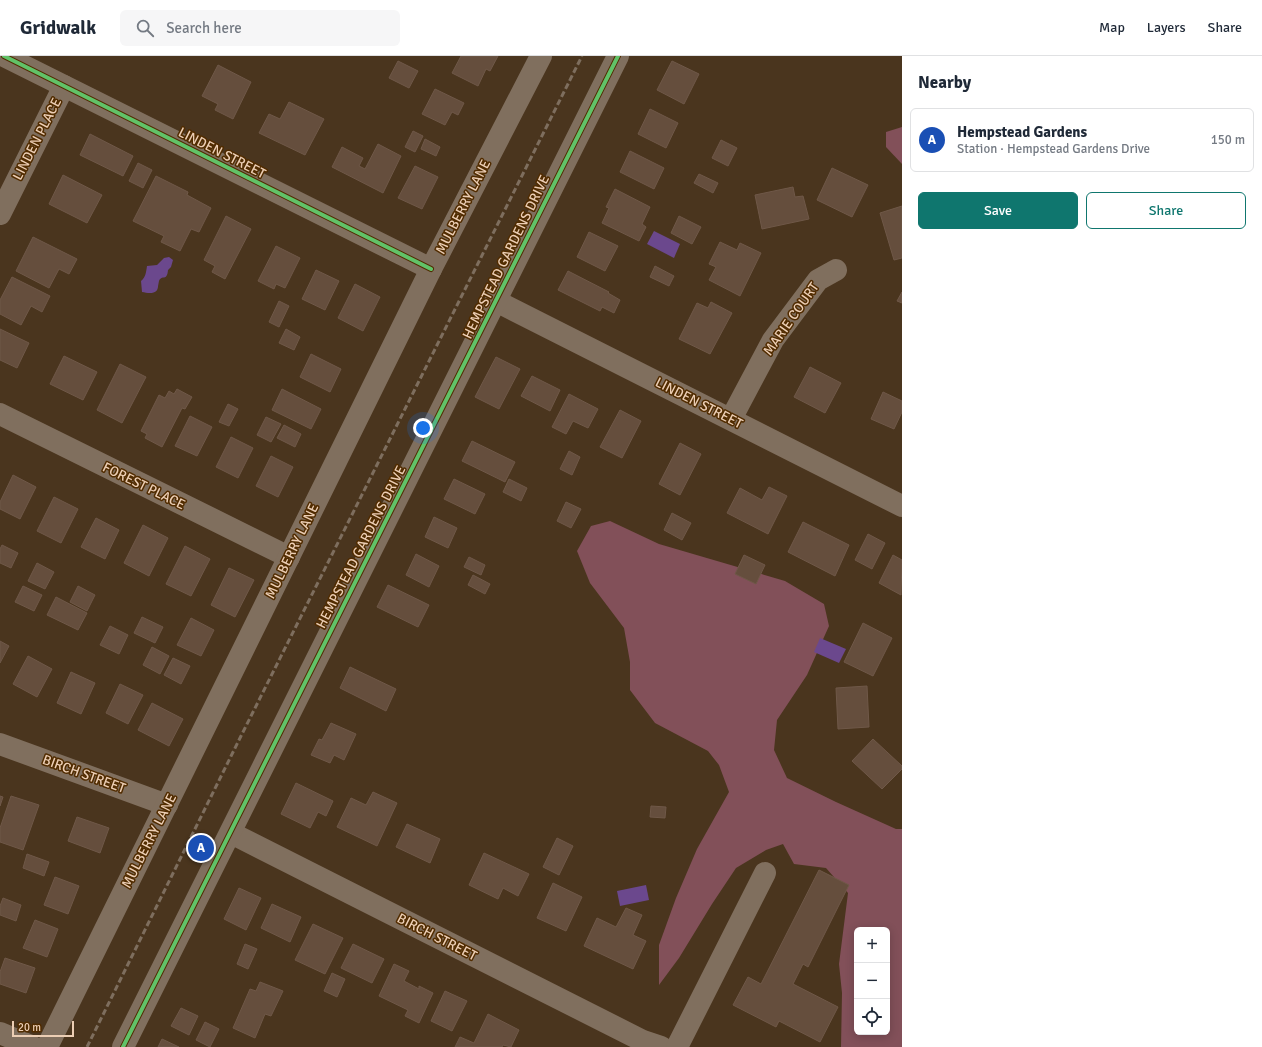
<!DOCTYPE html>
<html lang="en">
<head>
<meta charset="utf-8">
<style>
  :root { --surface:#fff; --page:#f6f6f7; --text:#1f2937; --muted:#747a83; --line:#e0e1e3; --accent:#0f766e }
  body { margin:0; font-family:Signika,sans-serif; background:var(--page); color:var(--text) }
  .controls { position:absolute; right:12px; bottom:12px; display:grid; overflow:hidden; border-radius:6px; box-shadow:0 2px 10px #0003 }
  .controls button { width:36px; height:36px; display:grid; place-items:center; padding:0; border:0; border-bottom:1px solid var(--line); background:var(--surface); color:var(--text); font:20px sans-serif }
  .scale { position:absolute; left:12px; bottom:10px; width:62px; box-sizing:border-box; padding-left:4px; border:2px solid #ecceb4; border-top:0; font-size:11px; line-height:14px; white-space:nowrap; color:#ecceb4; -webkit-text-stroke:3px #512c00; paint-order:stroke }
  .you { position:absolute; left:423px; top:372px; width:14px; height:14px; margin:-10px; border:3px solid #fff; border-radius:50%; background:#1a73e8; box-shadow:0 0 0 6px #1a73e833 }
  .badge { display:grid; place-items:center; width:26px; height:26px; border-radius:50%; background:var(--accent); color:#fff; font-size:13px; font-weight:700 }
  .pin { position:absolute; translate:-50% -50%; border:2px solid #fff; box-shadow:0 1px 4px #0006 }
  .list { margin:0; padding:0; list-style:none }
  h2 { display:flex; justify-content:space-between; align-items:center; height:52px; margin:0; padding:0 16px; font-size:17px }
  h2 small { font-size:13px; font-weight:400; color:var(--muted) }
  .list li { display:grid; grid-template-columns:26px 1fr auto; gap:12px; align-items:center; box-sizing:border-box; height:64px; margin:0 8px 8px; padding:0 8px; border:1px solid var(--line); border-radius:6px }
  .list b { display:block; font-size:15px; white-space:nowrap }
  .list p { margin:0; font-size:13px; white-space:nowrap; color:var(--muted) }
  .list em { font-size:13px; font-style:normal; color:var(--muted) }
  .actions { display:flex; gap:8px; padding:12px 16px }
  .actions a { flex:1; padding:9px 0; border:1px solid var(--accent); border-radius:6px; text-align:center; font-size:14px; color:var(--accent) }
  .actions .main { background:var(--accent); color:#fff }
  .icon { flex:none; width:22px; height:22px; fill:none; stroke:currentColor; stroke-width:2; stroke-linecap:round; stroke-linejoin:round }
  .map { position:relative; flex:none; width:902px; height:991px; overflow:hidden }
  header { display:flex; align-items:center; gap:24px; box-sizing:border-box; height:56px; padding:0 20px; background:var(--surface); border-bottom:1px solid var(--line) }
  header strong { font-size:19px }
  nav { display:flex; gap:22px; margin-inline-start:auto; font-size:14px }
  .search { width:280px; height:36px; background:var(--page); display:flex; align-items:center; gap:10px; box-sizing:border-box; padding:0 14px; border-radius:6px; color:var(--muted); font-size:15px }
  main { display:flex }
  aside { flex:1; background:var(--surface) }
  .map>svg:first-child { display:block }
  .green { fill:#825059; fill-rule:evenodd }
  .water { fill:#6b488d }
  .building { fill:#654e3d; stroke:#6f5848 }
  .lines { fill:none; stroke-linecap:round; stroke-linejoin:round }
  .minor { stroke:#806f5e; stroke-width:22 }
  .rail { stroke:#7e6e5e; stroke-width:3; stroke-dasharray:6 3; stroke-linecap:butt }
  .cycleway-casing { stroke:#512c00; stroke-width:6 }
  .cycleway { stroke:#61c268; stroke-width:4 }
  .labels { text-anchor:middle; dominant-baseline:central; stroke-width:3; stroke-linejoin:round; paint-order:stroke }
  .street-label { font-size:14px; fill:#ecceb4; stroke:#512c00 }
</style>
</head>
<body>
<header>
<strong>Gridwalk</strong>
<div class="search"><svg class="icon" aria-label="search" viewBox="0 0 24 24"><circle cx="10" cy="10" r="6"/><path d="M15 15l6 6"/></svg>Search here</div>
<nav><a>Map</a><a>Layers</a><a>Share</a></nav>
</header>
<main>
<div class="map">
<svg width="902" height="991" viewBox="0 0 902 991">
  <rect width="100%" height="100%" fill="#4a351e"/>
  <g class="green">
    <polygon points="902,71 902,108 886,91 886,76"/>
    <path d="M610 465 659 488 785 525 824 548 829 570 807 619 777 664 774 694 787 722 836 746 896 773H902V991H841L842 937 839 908 848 837 826 812 794 808 783 788 766 794 736 812 712 848 679 902 659 929V889L676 842 697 793 729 736 719 709 708 695 655 667 630 634V606L624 572 590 527 577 495 591 470ZM857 874H887V976H857Z"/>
  </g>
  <g class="water">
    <polygon points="654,175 680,188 674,202 647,188"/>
    <path d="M169 201 173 204 171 211 168 214C167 226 162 218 159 225 159 225 158 230 158 231 157 239 148 237 142 236L141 225C146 221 146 216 147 210L157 209 164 202Z"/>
    <polygon points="820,582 846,593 839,607 814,596"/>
    <polygon points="646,829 649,844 620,850 617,835"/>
  </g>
  <g class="building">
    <polygon points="461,0 498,0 490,15 486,13 478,30 452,17"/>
    <polygon points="398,5 418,15 409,32 389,22"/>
    <polygon points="672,5 699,18 684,48 657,34"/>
    <polygon points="218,9 251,26 233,63 215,54 218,48 202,40"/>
    <polygon points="435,33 464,47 458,59 452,56 445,69 422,58"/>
    <polygon points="289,46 324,63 305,99 259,77 269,58 280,63"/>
    <polygon points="650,53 678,67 666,92 638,78"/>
    <polygon points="413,75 423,80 415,96 405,91"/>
    <polygon points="90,78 133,100 123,120 80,99"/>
    <polygon points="425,83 440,91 436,100 421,93"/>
    <polygon points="721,84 737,92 728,110 712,102"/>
    <polygon points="378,88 401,100 383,137 332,111 342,91 363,102 359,110 365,113"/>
    <polygon points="630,95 664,112 654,133 620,116"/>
    <polygon points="138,107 152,114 143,132 129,125"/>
    <polygon points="415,110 438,121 422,153 398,142"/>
    <polygon points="832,112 868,129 852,161 817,144"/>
    <polygon points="699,118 718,127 713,137 694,127"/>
    <polygon points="63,119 102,139 87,167 49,148"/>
    <polygon points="156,120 188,136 187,139 211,152 199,176 191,173 180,195 161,186 164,180 133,165"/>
    <polygon points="793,131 795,141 803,140 809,163 762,173 755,139"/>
    <polygon points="615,133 650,151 642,168 646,171 639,185 602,167 609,152 606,151"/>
    <polygon points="902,150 902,202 894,204 880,157"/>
    <polygon points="226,160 251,173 225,223 212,216 215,210 204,204"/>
    <polygon points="679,160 701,171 692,188 671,177"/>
    <polygon points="589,176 618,190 605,215 577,201"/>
    <polygon points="33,181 77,203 69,218 59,213 49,232 16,215"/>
    <polygon points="720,186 737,194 740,187 761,197 740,240 709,224 716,211 709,208"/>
    <polygon points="276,190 300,202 285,232 276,228 274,233 258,225"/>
    <polygon points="655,210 674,220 669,230 650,221"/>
    <polygon points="316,214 339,225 325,254 302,243"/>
    <polygon points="568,215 609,236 608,237 620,244 614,257 602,251 600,255 558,234"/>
    <polygon points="12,221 50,240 42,256 31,250 21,269 0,258 0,244"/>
    <polygon points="355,228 380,241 363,275 338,262"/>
    <polygon points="902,236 902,247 897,245"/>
    <polygon points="279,245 289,250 279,271 269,266"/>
    <polygon points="711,246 732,257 710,298 679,283 697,247 708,252"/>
    <polygon points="0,273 29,287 17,312 0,304"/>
    <polygon points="286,273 300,281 294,294 279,287"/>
    <polygon points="311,298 341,313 330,336 300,321"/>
    <polygon points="64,300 97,316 83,344 50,328"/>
    <polygon points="496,301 520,313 499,353 475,341"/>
    <polygon points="120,308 146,321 122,367 97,354"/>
    <polygon points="810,311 841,327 825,357 794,341"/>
    <polygon points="532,320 560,334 550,355 521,340"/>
    <polygon points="177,333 192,341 185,353 182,352 162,391 145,382 147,378 141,375 159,339 165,342 169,335 174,338"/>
    <polygon points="282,333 321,353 311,373 272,354"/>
    <polygon points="883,336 902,345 902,356 894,373 871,363"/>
    <polygon points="569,338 598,353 588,372 573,365 566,378 552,371"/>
    <polygon points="228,348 238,353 229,370 219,366"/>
    <polygon points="620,354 641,365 622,402 600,391"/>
    <polygon points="190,360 212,371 197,400 175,390"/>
    <polygon points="266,361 281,368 271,386 257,379"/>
    <polygon points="284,369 301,378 295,391 277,382"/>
    <polygon points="231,381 253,392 238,422 216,411"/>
    <polygon points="472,385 515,406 505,426 462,405"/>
    <polygon points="680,387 701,398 680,439 659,428"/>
    <polygon points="569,395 580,401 572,419 560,413"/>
    <polygon points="271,400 293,411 278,441 256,430"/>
    <polygon points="13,419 36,431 20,463 0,453 0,446"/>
    <polygon points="454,423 485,438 475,458 444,443"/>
    <polygon points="509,423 527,432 521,445 503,436"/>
    <polygon points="769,431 787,440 768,478 727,457 740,432 762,444"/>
    <polygon points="54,441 78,453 61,487 37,475"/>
    <polygon points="566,446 581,453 571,472 557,465"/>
    <polygon points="672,457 691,467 682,484 664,474"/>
    <polygon points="434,461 457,472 448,492 425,481"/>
    <polygon points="96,462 119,474 105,503 81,491"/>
    <polygon points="803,466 849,489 835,520 788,496"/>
    <polygon points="143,469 168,482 149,520 124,507"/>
    <polygon points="868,478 885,487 872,513 855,504"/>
    <polygon points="2,489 18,497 11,512 0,507 0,493"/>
    <polygon points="185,490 210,503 191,540 166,528"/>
    <polygon points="416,498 439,510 429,531 406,519"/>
    <polygon points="744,499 765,509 756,528 735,518"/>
    <polygon points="893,499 902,504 901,539 879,527"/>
    <polygon points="469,501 485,509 481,519 464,511"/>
    <polygon points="37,507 54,516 45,533 28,525"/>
    <polygon points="229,512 254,524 235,561 211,549"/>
    <polygon points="473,519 490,528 485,538 468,529"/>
    <polygon points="388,529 429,549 418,571 377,551"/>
    <polygon points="23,530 42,539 34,555 15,546"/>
    <polygon points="78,530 95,539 87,555 70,546"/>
    <polygon points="56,541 87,557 78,574 47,559"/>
    <polygon points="142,561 163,571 155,587 134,577"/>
    <polygon points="191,562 214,574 201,600 177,589"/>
    <polygon points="863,567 892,582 873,620 844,606"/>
    <polygon points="110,570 128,579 119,598 100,589"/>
    <polygon points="0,585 9,590 0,607"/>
    <polygon points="152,591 169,600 160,618 143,609"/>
    <polygon points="28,600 52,613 37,641 13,628"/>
    <polygon points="173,602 190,610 181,628 164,619"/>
    <polygon points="350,611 396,633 386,655 340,632"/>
    <polygon points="71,616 95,627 81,658 57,647"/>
    <polygon points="120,628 143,639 128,668 106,657"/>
    <polygon points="867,630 869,671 838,673 836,632"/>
    <polygon points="152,647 183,663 169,690 138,674"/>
    <polygon points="331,667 356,678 344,704 334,699 330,707 311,699 319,683 322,684"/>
    <polygon points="873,683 902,710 902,713 882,733 852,705"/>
    <polygon points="296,727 333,745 326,760 318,756 310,772 281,758"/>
    <polygon points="373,736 397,747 377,790 337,771 351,742 366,749"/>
    <polygon points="0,740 3,741 0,750"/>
    <polygon points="11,740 39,749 23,794 0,786 0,772"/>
    <polygon points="651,750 666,751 665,762 650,761"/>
    <polygon points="77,761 109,772 100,797 68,785"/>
    <polygon points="407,768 440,783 430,807 396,791"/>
    <polygon points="557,782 573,790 559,819 543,811"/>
    <polygon points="484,797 529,818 518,840 503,832 498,843 469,829"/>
    <polygon points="27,798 49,806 44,820 23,812"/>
    <polygon points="819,814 849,829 808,911 803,908 793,928 838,951 820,986 779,965 776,971 733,949 748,921 761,928"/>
    <polygon points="55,821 79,830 68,858 44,849"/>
    <polygon points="553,827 582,841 566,875 537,862"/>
    <polygon points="239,832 261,842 246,874 224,863"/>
    <polygon points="3,842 21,849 16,865 0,859 0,850"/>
    <polygon points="272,848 301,861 290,886 261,872"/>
    <polygon points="626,852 642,859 633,879 646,885 633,913 584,890 597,862 616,871"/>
    <polygon points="35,864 58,873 47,901 23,892"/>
    <polygon points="313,868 343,882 325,918 295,904"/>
    <polygon points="245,888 257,893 248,913 237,908"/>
    <polygon points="353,888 384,903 372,927 341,912"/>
    <polygon points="5,902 35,912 26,937 0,928 0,916"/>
    <polygon points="394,908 409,915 404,925 419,933 419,930 433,937 419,967 405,960 408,954 379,940"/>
    <polygon points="332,917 345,923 337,941 324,935"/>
    <polygon points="260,926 283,935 271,960 265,958 255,982 233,972 250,933 256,935"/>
    <polygon points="445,935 467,945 452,975 431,965"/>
    <polygon points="181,952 198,960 189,979 171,970"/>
    <polygon points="488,958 519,974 511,991 503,989 502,991 455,991 460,981 474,987"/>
    <polygon points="205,966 219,973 210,991 196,984"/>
    <polygon points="162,983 179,991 158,991"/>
  </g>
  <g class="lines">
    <g class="minor">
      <polyline points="4,0 431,213"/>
      <polyline points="0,158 64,30"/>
      <polyline points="496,245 902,450"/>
      <polyline points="0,358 289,501"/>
      <polyline points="731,363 773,284 818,224 836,214"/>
      <polyline points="0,688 167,749"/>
      <polyline points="231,777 643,985 661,991"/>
      <polyline points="0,977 33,991"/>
      <polyline points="47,991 431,213 541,0"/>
      <polyline points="123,991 618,0"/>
      <polyline points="677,991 765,817"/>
    </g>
    <polyline class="rail" points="87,991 241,680 582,0"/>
    <defs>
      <g id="cycleway">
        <polyline points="4,0 431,213"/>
        <polyline points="123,991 618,0"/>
      </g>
    </defs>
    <use href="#cycleway" class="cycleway-casing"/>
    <use href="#cycleway" class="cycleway"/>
  </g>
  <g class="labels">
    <g class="street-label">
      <text transform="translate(37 83) rotate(-63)">LINDEN PLACE</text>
      <text transform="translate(222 97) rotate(27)">LINDEN STREET</text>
      <text transform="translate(463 151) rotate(-63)">MULBERRY LANE</text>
      <text transform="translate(506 201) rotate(-64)">HEMPSTEAD GARDENS DRIVE</text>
      <text transform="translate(791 263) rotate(-55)">MARIE COURT</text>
      <text transform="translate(699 347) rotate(27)">LINDEN STREET</text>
      <text transform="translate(144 430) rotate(26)">FOREST PLACE</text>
      <text transform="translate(361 491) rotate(-63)">HEMPSTEAD GARDENS DRIVE</text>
      <text transform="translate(292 495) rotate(-64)">MULBERRY LANE</text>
      <text transform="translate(84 718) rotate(20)">BIRCH STREET</text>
      <text transform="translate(149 785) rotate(-63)">MULBERRY LANE</text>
      <text transform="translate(437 881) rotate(27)">BIRCH STREET</text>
    </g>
  </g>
</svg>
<div class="controls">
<button>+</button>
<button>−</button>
<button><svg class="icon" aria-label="locate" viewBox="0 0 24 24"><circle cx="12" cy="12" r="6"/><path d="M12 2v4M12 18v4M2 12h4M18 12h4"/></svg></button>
</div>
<div class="scale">20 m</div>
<div class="you"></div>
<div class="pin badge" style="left:201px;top:792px;background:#1a4fb4">A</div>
</div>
<aside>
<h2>Nearby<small></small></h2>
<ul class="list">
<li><span class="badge" style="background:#1a4fb4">A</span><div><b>Hempstead Gardens</b><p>Station · Hempstead Gardens Drive</p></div><em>150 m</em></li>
</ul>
<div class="actions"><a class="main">Save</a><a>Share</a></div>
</aside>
</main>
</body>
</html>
